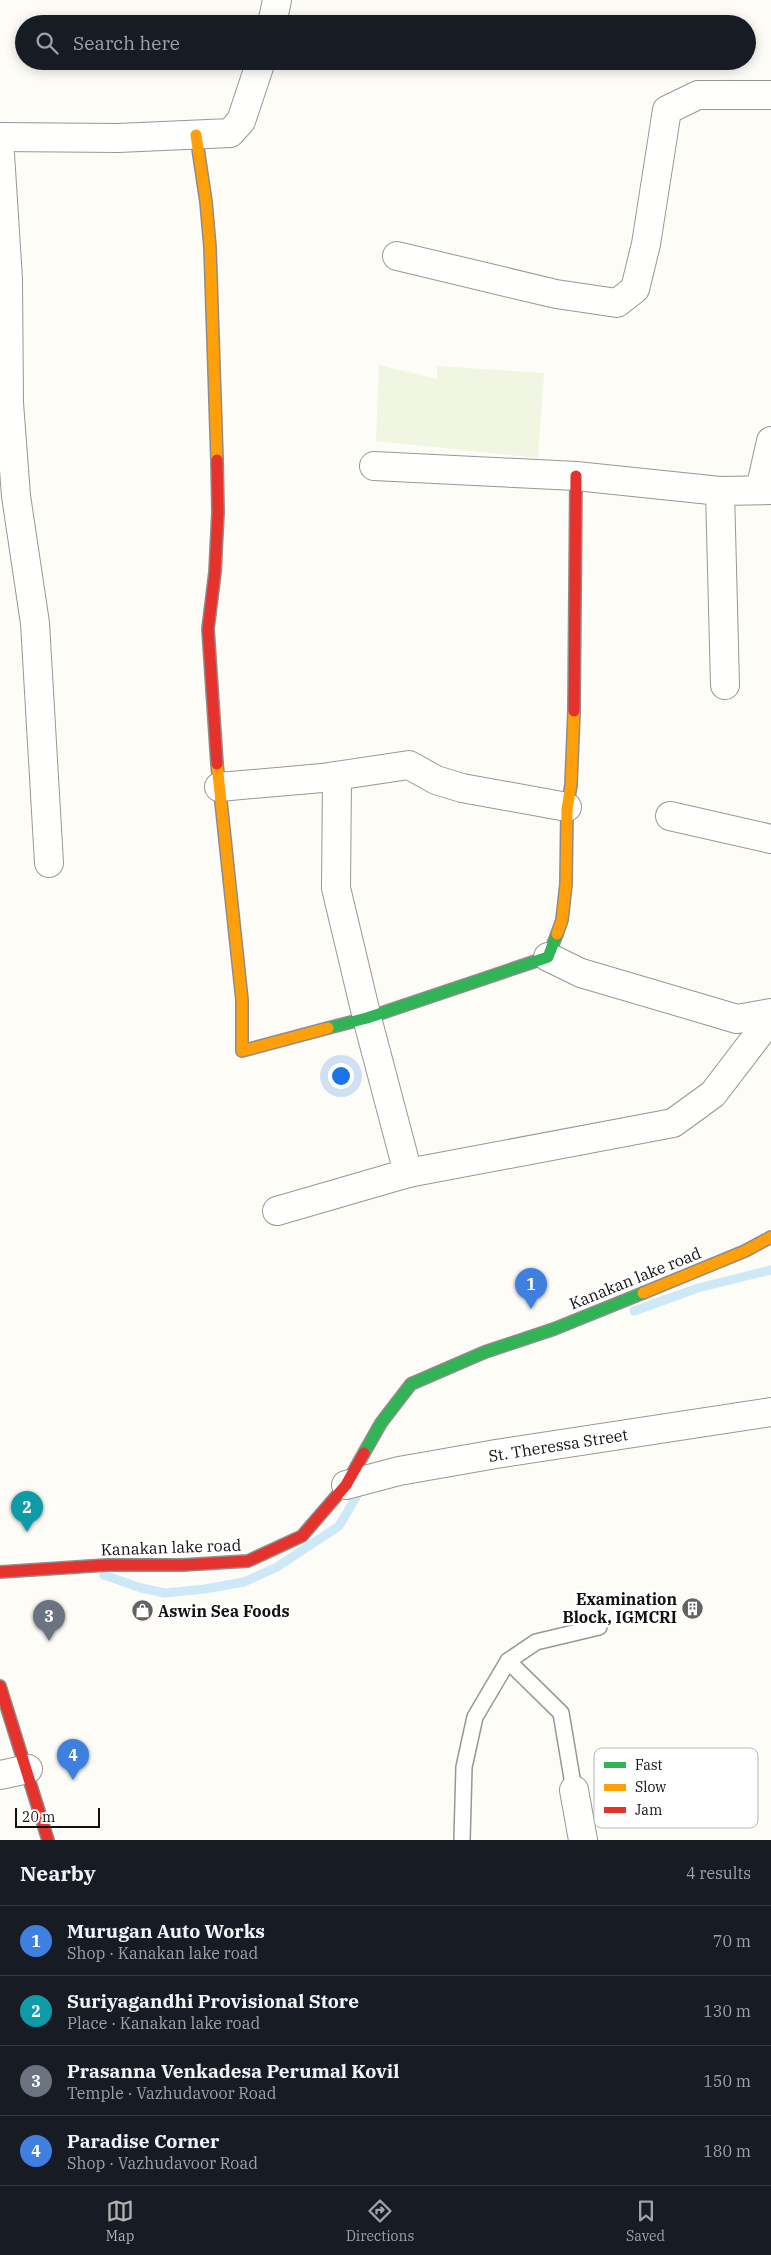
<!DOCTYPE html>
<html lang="en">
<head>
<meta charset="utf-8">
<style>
  :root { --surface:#171b24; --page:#20242c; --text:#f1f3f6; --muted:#9ea1a6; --line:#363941; --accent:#b2b2b3 }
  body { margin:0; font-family:"IBM Plex Serif",serif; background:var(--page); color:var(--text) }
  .scale { position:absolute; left:15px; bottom:12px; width:85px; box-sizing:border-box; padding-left:5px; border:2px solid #111; border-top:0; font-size:14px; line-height:18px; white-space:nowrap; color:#111; -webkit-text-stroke:4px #fff; paint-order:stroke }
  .you { position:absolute; left:340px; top:1075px; width:18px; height:18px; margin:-12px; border:4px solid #fff; border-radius:50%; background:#1a73e8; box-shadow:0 0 0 8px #1a73e833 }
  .badge { display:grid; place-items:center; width:32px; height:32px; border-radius:50%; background:var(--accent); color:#fff; font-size:16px; font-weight:700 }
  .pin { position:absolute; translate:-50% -41px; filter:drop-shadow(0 1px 2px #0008) }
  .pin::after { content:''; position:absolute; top:26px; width:18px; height:15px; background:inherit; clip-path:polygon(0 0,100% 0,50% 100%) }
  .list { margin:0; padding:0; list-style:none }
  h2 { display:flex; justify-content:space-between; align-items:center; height:65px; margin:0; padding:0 20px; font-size:21px }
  h2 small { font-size:16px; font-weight:400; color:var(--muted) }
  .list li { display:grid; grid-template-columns:32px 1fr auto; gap:15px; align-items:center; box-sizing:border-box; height:70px; padding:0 20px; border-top:1px solid var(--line) }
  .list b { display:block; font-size:19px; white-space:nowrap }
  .list p { margin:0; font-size:16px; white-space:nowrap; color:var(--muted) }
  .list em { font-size:16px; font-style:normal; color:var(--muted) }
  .icon { flex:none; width:28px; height:28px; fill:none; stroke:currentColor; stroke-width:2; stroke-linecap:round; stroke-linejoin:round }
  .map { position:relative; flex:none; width:771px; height:1840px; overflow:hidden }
  .search { position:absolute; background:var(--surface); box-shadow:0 2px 12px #0003; left:15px; right:15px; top:15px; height:55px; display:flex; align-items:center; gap:12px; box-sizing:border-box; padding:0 18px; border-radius:28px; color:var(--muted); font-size:19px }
  .sheet { height:345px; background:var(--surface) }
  nav { display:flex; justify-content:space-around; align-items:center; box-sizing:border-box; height:70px; border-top:1px solid var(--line); background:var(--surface); font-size:14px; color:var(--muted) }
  nav a { display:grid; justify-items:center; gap:2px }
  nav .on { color:var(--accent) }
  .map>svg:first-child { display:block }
  .pitch { fill:#f0f6e1 }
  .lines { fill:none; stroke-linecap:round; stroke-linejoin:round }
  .stream { stroke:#cde8f7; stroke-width:9 }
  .lane-casing { stroke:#979795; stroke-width:18 }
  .street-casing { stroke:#979795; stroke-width:30 }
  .fast-casing { stroke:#8e8d8b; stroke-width:14 }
  .slow-casing { stroke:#8e8d8b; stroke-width:14 }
  .jam-casing { stroke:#8e8d8b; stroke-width:14 }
  .lane { stroke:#fffffe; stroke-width:15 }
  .street { stroke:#fffffe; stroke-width:28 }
  .fast { stroke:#30b455; stroke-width:11 }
  .slow { stroke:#ff9f0a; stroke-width:11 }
  .jam { stroke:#e5322d; stroke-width:11 }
  .labels { text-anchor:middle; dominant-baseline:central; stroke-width:5; stroke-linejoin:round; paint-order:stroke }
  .street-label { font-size:16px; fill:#111; stroke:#fff }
  .poi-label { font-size:16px; font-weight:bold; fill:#111; stroke:#fff; text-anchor:end }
  .key { fill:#fff; stroke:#b8b8b8; stroke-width:1 }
  .key-label { font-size:14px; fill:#111 }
</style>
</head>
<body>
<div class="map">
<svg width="771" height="1840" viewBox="0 0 771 1840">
  <rect width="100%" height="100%" fill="#fdfcf7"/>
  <polygon class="pitch" points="379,365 437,379 437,366 544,373 538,458 376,441"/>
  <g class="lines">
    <g class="stream">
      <polyline points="634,1311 698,1288 771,1270"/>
      <polyline points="104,1575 141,1588 165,1593 205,1589 244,1582 277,1567 339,1526 362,1487"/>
    </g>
    <defs>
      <g id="lane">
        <polyline points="508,1661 561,1713 574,1790"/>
        <polyline points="462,1840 464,1767 475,1717 508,1661 536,1642 599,1627"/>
      </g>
      <g id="street">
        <polyline points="272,24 277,0"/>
        <polyline points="0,137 118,138 230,133 241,121 261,61"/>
        <polyline points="0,154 8,279 9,403 16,496 35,623 49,863"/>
        <polyline points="397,256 556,294 617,303 635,289 646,244 667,110 698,95 771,95"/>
        <polyline points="374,466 576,476 720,491 771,490"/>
        <polyline points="760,490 771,441"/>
        <polyline points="720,491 725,685"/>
        <polyline points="219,787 322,778 409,765 436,780 462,788 567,807"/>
        <polyline points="670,816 771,839"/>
        <polyline points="548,957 581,973 737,1019 771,1013"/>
        <polyline points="408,1173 673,1123 713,1094 771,1018"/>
        <polyline points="277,1211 408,1173 367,1018 336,888 337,776"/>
        <polyline points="346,1485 399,1471 496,1454 771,1412"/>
        <polyline points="0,1775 28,1769"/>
        <polyline points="574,1790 583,1840"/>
      </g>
      <g id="fast">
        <polyline points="328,1028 367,1018 548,957 557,934"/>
        <polyline points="364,1453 381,1423 411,1384 485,1352 554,1329 643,1293"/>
      </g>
      <g id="slow">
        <polyline points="196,135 206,202 210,247 217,460"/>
        <polyline points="217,764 242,1000 242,1051 328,1028"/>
        <polyline points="557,934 562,920 566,884 567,809 571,785 574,711"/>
        <polyline points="643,1293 745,1251 771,1237"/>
      </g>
      <g id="jam">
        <polyline points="217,460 218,512 215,572 208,629 217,764"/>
        <polyline points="574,711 576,476"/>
        <polyline points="0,1572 107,1565 183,1565 248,1561 302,1536 346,1485 364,1453"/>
        <polyline points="0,1686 48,1840"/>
      </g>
    </defs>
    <use href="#lane" class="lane-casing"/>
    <use href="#street" class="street-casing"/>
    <use href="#fast" class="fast-casing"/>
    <use href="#slow" class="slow-casing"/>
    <use href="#jam" class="jam-casing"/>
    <use href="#lane" class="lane"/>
    <use href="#street" class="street"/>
    <use href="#fast" class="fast"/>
    <use href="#slow" class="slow"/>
    <use href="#jam" class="jam"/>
  </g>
  <defs>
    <symbol id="building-disc" viewBox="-11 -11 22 22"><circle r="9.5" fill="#646362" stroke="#fff"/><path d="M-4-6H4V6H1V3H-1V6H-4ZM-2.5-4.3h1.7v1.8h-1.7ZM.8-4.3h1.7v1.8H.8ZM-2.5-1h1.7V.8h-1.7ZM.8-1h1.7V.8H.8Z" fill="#fff"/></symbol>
    <symbol id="shop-disc" viewBox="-11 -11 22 22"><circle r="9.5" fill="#646362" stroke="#fff"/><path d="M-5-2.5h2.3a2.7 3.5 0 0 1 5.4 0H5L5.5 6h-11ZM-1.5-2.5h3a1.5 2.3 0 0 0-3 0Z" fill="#fff"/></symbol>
  </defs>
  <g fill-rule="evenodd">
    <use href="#building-disc" x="680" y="1596" width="25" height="25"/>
    <use href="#shop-disc" x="130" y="1598" width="25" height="25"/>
  </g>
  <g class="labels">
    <g class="street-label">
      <text transform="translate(635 1278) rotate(-22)">Kanakan lake road</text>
      <text transform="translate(558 1445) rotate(-9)">St. Theressa Street</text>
      <text transform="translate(171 1547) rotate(-2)">Kanakan lake road</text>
    </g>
    <g class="poi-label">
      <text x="677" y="1599">Examination<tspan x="677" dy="18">Block, IGMCRI</tspan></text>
      <text x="158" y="1611" text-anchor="start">Aswin Sea Foods</text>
    </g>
  </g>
  <rect x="594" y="1748" width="164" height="80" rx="8" class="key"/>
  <rect x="604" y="1762" width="22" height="6" fill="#30b455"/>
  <rect x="604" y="1784" width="22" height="7" fill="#ff9f0a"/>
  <rect x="604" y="1807" width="22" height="6" fill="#e5322d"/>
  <g class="key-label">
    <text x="635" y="1770">Fast</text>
    <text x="635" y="1792">Slow</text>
    <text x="635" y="1815">Jam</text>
  </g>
</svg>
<div class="scale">20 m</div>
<div class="you"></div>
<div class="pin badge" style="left:531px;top:1309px;background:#3f7fe0">1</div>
<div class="pin badge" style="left:27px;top:1532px;background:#0f9aa8">2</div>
<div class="pin badge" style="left:49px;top:1641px;background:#6b7280">3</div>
<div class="pin badge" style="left:73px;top:1780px;background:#3f7fe0">4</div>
<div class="search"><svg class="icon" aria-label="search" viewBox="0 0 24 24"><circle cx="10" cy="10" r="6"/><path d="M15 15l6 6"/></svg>Search here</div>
</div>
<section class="sheet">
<h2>Nearby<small>4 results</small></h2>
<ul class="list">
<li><span class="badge" style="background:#3f7fe0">1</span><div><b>Murugan Auto Works</b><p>Shop · Kanakan lake road</p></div><em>70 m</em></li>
<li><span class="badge" style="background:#0f9aa8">2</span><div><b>Suriyagandhi Provisional Store</b><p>Place · Kanakan lake road</p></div><em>130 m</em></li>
<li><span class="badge" style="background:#6b7280">3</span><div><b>Prasanna Venkadesa Perumal Kovil</b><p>Temple · Vazhudavoor Road</p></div><em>150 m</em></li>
<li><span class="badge" style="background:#3f7fe0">4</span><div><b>Paradise Corner</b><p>Shop · Vazhudavoor Road</p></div><em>180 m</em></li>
</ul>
</section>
<nav>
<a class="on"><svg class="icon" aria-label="map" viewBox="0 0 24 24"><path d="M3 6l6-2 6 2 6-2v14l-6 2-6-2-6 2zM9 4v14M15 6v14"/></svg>Map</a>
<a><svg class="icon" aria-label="directions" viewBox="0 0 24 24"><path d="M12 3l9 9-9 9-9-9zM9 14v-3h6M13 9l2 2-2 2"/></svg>Directions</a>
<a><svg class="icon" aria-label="saved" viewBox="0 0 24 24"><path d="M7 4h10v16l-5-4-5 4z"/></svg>Saved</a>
</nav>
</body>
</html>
